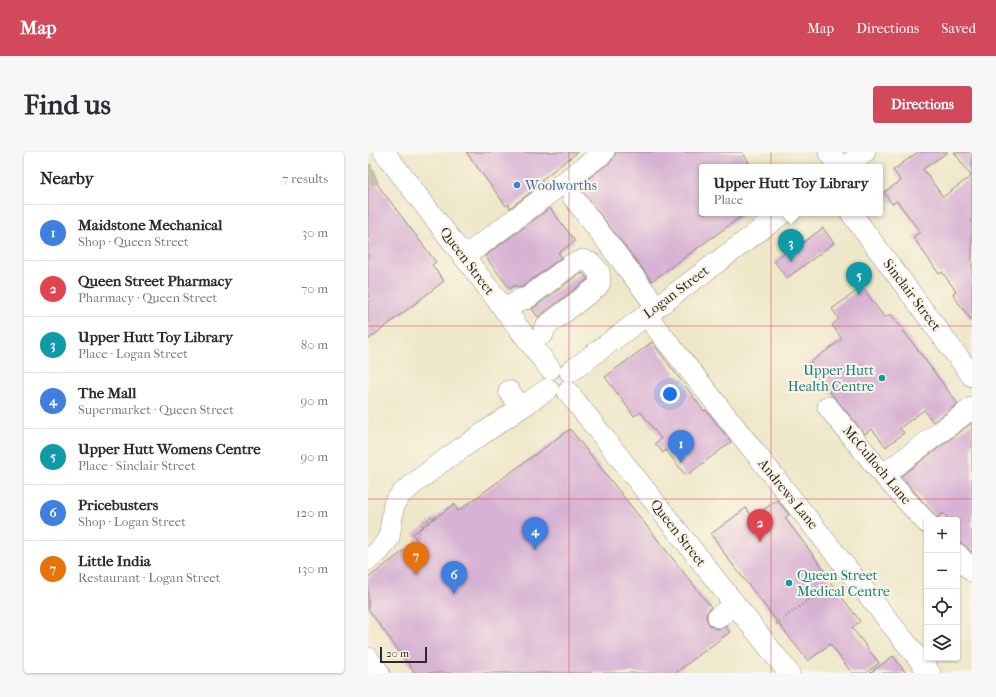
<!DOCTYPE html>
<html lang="en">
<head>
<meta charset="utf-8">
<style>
  :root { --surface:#fff; --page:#f7f7f7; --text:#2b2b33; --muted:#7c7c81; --line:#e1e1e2; --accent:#d1495b }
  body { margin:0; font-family:"IM FELL French Canon",serif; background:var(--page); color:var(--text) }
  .controls { position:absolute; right:12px; bottom:12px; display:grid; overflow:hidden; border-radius:4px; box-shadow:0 1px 3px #0004 }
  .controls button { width:36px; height:36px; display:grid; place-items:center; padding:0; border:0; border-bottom:1px solid var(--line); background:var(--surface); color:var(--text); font:20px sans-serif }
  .scale { position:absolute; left:12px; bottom:10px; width:47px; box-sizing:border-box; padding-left:4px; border:2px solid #2b2b2b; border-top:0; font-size:11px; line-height:14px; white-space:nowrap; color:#2b2b2b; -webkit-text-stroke:3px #fcf5e5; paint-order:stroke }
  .you { position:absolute; left:302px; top:242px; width:14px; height:14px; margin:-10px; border:3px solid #fff; border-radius:50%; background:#1a73e8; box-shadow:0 0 0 6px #1a73e833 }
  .badge { display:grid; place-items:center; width:26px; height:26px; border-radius:50%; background:var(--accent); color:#fff; font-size:13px; font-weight:700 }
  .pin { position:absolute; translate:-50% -33px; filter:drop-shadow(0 1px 2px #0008) }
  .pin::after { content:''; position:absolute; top:21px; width:14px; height:12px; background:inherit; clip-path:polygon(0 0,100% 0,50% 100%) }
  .popup { position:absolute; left:331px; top:12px; width:184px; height:52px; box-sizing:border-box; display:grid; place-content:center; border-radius:4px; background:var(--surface); filter:drop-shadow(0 1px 3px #0005); font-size:13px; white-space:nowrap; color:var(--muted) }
  .popup b { font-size:15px; color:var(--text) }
  .popup::after { content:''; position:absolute; left:50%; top:100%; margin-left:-8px; border:8px solid transparent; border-top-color:var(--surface) }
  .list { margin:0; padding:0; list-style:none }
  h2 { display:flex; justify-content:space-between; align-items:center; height:52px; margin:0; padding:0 16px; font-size:17px }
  h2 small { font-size:13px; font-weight:400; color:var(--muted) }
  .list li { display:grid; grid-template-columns:26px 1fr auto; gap:12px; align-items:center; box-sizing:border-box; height:56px; padding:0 16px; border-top:1px solid var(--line) }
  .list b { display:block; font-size:15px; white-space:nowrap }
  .list p { margin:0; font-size:13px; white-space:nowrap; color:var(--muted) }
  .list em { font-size:13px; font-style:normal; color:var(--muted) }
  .icon { flex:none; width:22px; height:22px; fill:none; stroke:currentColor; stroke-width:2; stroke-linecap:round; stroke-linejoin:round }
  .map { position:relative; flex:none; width:604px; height:521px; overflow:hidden; border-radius:4px }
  header { display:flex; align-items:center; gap:24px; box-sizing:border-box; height:56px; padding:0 20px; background:var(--accent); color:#fff }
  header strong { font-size:19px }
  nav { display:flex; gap:22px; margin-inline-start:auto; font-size:14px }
  .intro { display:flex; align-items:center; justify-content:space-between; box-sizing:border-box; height:96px; padding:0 24px }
  h1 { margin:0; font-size:28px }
  .button { padding:10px 18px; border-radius:4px; background:var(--accent); color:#fff; font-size:14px; font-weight:700 }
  main { display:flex; gap:24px; padding:0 24px }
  aside { flex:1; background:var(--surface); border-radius:4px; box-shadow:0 1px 3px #0004 }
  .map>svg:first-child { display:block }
  .building { fill:#d8b2d4 }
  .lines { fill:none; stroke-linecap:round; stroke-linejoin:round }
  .minor-tunnel { stroke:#c8c1a9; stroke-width:21; stroke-dasharray:21 10; stroke-linecap:butt }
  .minor-casing { stroke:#8d897a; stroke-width:22 }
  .path { stroke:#8d897a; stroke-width:2.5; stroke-dasharray:1 3; stroke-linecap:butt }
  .minor { stroke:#fff; stroke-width:21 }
  .grid { fill:none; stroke:#d1495b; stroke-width:1; stroke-opacity:0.55 }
  .shop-dot { fill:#3f7fe0; stroke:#fcf5e5; stroke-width:1.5 }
  .culture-dot { fill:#0f9aa8; stroke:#fcf5e5; stroke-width:1.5 }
  .labels { text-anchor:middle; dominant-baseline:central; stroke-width:4; stroke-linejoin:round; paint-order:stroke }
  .shop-label { font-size:14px; fill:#366cbe; stroke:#fcf5e5; text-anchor:start }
  .street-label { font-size:14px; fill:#2b2b2b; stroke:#fcf5e5 }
  .culture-label { font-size:14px; fill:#0d838f; stroke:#fcf5e5; text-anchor:end }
</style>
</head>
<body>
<header>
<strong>Map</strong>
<nav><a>Map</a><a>Directions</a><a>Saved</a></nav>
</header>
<div class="intro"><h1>Find us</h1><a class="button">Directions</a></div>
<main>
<aside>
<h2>Nearby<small>7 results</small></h2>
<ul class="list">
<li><span class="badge" style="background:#3f7fe0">1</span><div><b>Maidstone Mechanical</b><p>Shop · Queen Street</p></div><em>30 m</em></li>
<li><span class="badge" style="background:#e0444e">2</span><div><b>Queen Street Pharmacy</b><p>Pharmacy · Queen Street</p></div><em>70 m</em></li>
<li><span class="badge" style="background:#0f9aa8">3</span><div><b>Upper Hutt Toy Library</b><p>Place · Logan Street</p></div><em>80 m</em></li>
<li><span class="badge" style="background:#3f7fe0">4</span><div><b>The Mall</b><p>Supermarket · Queen Street</p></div><em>90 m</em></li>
<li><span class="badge" style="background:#0f9aa8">5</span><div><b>Upper Hutt Womens Centre</b><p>Place · Sinclair Street</p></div><em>90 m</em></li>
<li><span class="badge" style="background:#3f7fe0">6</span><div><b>Pricebusters</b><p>Shop · Logan Street</p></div><em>120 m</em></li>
<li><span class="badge" style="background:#e8710a">7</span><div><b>Little India</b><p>Restaurant · Logan Street</p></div><em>130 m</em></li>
</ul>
</aside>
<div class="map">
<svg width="604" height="521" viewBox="0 0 604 521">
  <rect width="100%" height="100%" fill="#fcf5e5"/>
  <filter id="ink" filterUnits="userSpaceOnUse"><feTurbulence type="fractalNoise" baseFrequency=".025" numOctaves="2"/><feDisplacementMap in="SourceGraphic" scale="8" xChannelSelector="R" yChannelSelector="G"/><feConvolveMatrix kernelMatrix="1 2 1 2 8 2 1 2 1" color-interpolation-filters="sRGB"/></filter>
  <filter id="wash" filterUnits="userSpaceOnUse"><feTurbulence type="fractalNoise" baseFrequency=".012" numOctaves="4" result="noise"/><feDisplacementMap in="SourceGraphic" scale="16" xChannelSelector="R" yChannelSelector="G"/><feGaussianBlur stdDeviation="0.9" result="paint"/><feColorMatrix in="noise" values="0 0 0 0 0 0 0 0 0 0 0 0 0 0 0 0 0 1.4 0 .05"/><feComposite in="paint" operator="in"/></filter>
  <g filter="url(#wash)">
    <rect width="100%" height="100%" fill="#efe7c9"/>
    <g id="blocks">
      <g class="building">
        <polygon points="98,0 210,0 173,28 175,31 142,56 140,52 138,54"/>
        <polygon points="248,0 374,0 381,10 374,15 334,15 334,61 378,61 284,129 210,34 243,10"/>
        <polygon points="550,0 580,0 555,17 575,45 603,24 586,0 604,0 604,169 587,146 585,141 588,139 574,120 571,122 545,85 552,80 529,49 524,52 516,40 533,29 525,18"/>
        <polygon points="0,20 68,110 64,113 76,129 0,188"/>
        <polygon points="182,56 207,89 190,101 194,105 154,135 149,136 147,133 142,137 117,104"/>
        <polygon points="455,76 466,91 419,126 406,109 427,92 429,95"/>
        <polygon points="215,121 220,127 170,165 164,157 210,123"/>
        <polygon points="494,135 517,166 523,162 590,252 565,270 556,258 532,276 536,281 518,295 504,277 497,282 447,222 442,221 443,215 440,212 474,187 464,173 471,167 464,157"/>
        <polygon points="284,190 336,259 338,258 363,290 318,324 298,298 295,301 287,291 293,287 273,260 266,264 237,225"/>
        <polygon points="604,271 604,401 598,394 589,389 589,368 581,368 575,361 569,366 533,324"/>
        <polygon points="202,277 343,455 339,460 338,466 341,472 345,476 351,477 358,474 362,480 307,521 47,521 0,457 0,426 50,388 45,382 86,352 90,359"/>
        <polygon points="409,348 421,363 417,366 458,420 456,422 492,469 484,476 511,511 498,521 484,521 462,492 440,509 361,408 343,382 378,356 385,366"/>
        <polygon points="525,504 538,521 502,521"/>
      </g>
    </g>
  </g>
  <g filter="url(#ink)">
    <use href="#blocks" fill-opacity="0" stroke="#8d897a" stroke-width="1"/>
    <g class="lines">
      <polyline class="minor-tunnel" points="0,24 7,21"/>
      <defs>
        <g id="minor">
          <polyline points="16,0 182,217"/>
          <polyline points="461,0 472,15"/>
          <polyline points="477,15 497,0"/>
          <polyline points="205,45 288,154"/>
          <polyline points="483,61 604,224"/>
          <polyline points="96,105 236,0"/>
          <polyline points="137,159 153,147 158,147 204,112 215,108 223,111 231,120 232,130 229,135 177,175 175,182"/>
          <polyline points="278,163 562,521"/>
          <polyline points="202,220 415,61"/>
          <polyline points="141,239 152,255"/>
          <polyline points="200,240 421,521"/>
          <polyline points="460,255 515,323 559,371"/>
          <polyline points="515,323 604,256"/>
          <polyline points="589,402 604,419"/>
          <polyline points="0,408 11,399 21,386 26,352 33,342 72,311 180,237"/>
          <polyline points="350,465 366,453"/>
          <polyline points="0,506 11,521"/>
        </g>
      </defs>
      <use href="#minor" class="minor-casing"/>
      <g class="path">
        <polyline points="43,389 50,384 53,374 65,364 67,366"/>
        <polyline points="408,472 466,429"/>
      </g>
      <use href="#minor" class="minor"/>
    </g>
  </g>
  <path class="grid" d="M201 0V521M403 0V521M0 174H604M0 347H604"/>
  <circle class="shop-dot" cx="149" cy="33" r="4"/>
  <g class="culture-dot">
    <circle cx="514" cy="226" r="4"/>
    <circle cx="421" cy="431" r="4"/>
  </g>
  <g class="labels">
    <g class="shop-label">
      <text x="157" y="33">Woolworths</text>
    </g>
    <g class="street-label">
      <text transform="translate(99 109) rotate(53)">Queen Street</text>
      <text transform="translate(308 140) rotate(-37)">Logan Street</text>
      <text transform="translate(544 143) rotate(53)">Sinclair Street</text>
      <text transform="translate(509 313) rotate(50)">McCulloch Lane</text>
      <text transform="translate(420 342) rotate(51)">Andrews Lane</text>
      <text transform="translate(310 381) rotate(52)">Queen Street</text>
    </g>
    <g class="culture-label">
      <text x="506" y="218">Upper Hutt<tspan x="506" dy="16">Health Centre</tspan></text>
      <text x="429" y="423" text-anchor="start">Queen Street<tspan x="429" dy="16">Medical Centre</tspan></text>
    </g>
  </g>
</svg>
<div class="controls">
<button>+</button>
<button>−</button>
<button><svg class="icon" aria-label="locate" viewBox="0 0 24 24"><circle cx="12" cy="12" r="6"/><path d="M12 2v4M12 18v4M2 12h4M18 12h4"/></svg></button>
<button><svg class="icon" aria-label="layers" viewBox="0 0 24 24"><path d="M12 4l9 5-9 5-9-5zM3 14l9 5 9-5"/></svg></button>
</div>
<div class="scale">20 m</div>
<div class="you"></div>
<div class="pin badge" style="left:313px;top:311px;background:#3f7fe0">1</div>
<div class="pin badge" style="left:392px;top:390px;background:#e0444e">2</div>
<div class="pin badge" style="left:423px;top:110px;background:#0f9aa8">3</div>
<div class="popup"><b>Upper Hutt Toy Library</b>Place</div>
<div class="pin badge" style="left:167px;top:398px;background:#3f7fe0">4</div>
<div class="pin badge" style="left:491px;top:143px;background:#0f9aa8">5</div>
<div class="pin badge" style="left:86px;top:442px;background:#3f7fe0">6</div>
<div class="pin badge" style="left:48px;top:423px;background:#e8710a">7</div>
</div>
</main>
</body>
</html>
